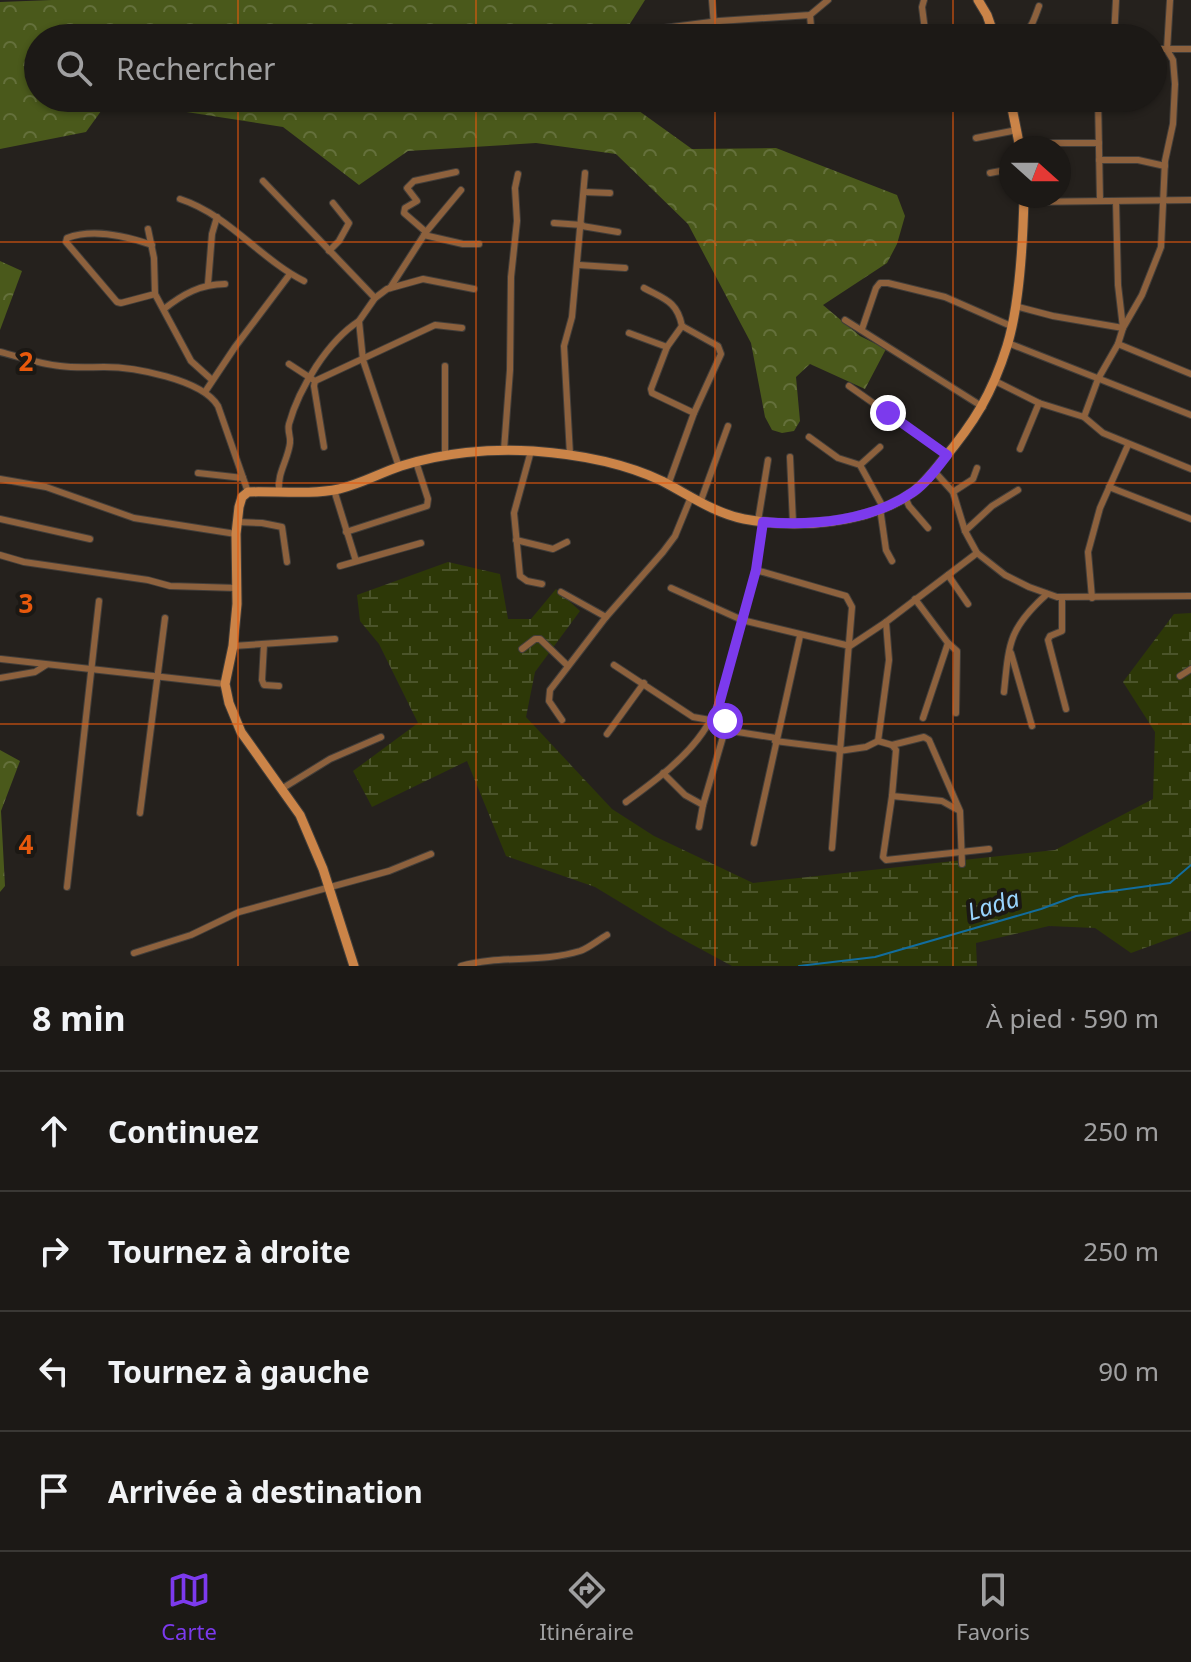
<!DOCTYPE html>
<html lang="fr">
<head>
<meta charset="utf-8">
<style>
  :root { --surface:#1c1916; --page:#292623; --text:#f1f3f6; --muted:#a0a0a1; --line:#3a3835; --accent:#7c3aed }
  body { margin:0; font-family:"Noto Sans",sans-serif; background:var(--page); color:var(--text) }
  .compass { position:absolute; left:999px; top:136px; width:72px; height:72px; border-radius:50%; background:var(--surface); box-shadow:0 2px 6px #0004; rotate:111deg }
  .stop { position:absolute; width:24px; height:24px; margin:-18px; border:6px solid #7c3aed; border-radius:50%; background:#fff }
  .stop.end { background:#7c3aed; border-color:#fff; box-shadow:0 2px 8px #0008 }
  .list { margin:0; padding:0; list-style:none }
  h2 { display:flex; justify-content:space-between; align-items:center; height:104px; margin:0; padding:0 32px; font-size:34px }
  h2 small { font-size:26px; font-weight:400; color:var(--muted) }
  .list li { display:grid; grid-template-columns:52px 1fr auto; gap:24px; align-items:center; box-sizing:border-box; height:120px; padding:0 32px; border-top:2px solid var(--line) }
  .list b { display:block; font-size:30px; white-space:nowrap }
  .list em { font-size:26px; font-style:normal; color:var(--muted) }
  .icon { flex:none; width:44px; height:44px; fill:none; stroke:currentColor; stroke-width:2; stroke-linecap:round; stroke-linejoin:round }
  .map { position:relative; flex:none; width:1191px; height:966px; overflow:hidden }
  .search { position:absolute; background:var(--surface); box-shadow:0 2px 6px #0004; left:24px; right:24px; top:24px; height:88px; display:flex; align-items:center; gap:20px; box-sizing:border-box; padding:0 28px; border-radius:44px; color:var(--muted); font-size:30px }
  .sheet { height:584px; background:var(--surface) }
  nav { display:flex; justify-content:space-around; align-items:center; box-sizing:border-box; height:112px; border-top:2px solid var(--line); background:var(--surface); font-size:22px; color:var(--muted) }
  nav a { display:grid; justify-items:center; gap:4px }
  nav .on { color:var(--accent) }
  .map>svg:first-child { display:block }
  .forest { fill:url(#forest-crowns) }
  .wetland { fill:url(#wetland-marsh) }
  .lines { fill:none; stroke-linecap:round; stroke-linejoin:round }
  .stream { stroke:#126d9e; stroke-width:2 }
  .street-casing { stroke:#423e3a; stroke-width:8 }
  .secondary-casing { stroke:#423e3a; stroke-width:11 }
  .street { stroke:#8d613d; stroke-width:6 }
  .secondary { stroke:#cb8448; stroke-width:9 }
  .route { stroke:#7c3aed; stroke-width:10 }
  .grid { fill:none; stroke:#e8590c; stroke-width:2; stroke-opacity:0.55 }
  .labels { text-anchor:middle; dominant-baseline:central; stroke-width:8; stroke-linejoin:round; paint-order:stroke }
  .water-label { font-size:24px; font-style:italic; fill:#99d4fd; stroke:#1b1814 }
  .grid-label { font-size:26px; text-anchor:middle; font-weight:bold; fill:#e8590c; stroke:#1b1814; stroke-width:8; stroke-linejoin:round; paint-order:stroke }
</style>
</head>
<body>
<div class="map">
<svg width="1191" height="966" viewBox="0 0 1191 966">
  <defs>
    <pattern id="forest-crowns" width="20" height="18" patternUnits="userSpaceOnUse" patternTransform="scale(2)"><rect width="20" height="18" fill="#4a591b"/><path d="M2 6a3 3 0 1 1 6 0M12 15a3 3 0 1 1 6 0" fill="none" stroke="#64703b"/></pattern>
    <pattern id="wetland-marsh" width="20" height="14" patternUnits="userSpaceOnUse" patternTransform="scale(2)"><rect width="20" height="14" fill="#2d3807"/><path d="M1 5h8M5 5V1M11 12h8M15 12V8" fill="none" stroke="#4b542a"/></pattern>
  </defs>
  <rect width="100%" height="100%" fill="#25211d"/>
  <g class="forest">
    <polygon points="52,0 645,0 621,38 38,38 38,98 621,98 692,149 776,148 897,195 905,216 897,244 887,263 823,305 860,336 886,349 865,389 810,364 796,377 800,421 794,431 782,433 772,430 765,417 751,343 688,224 616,154 536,143 408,151 359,185 283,127 109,100 86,132 0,149 0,2"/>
    <polygon points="0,261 22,271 0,330"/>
    <polygon points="0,750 20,761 1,811 5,886 0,892"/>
  </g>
  <polygon class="wetland" points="448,562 500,574 508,619 531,619 556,589 580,611 535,672 526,717 612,809 654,836 753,883 1055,850 1153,799 1155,732 1123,682 1174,614 1191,613 1191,931 1131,953 1095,928 1049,926 976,943 977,966 732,966 671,933 595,887 506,856 467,761 372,807 353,771 418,723 379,644 360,621 357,595"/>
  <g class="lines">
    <polyline class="stream" points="799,966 875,957 1041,909 1076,896 1170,883 1191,865"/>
    <defs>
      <g id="street">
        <polyline points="712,0 715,38"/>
        <polyline points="924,0 922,7 926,38"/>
        <polyline points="810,15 812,38"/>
        <polyline points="664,28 719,21 810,15 828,0"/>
        <path d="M995 38C1027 36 1028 37 1039 6"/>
        <polyline points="1114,38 1116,0"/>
        <polyline points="1153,49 1191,49"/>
        <polyline points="1098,98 1100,201"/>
        <polyline points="895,104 929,102"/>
        <polyline points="976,138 1017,130"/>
        <polyline points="1020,147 1053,143 1099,143"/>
        <polyline points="1099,160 1138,160 1165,166"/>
        <polyline points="990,173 1011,169"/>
        <polyline points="263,181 375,298"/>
        <polyline points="584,192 610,193"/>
        <path d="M180 199C229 215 260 259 304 281"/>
        <polyline points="1024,202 1191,200"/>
        <polyline points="554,223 582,225"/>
        <polyline points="582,226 618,232"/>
        <polyline points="148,229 154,258 155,294 191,361 211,379"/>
        <polyline points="426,232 404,213 405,208 417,201 407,188 414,181 456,172"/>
        <polyline points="424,235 463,244 479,244"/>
        <path d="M152 245C126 236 94 228 67 238L66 242 117 302 121 303 155 294"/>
        <polyline points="329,251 339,241 349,223 333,203"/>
        <polyline points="579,265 625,268"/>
        <polyline points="208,284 212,234 217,217"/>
        <polyline points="390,288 426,232 461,190"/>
        <path d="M644 288C664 299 677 301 682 326"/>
        <polyline points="1015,306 1053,316 1123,328 1142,295 1161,247 1165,161 1173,124 1175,84 1173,60 1167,50 1170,0"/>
        <path d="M164 309C183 294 201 284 225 284"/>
        <polyline points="845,320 983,407"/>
        <polyline points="682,326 667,347 651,389 652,393 694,413"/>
        <polyline points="862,329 876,288 880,283 888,283 945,297 1011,326"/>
        <polyline points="629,333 667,347"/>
        <polyline points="1008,343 1191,415"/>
        <polyline points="1118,344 1191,374"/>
        <path d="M0 352C20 357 40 364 60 366 75 368 89 367 104 367 133 367 202 379 218 406L248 492"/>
        <polyline points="289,364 312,379"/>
        <polyline points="445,366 445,455"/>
        <polyline points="315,381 435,325 462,328"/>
        <polyline points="315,381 314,386 324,447"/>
        <polyline points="995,381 1039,403 1084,417 1103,433 1191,469"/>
        <polyline points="849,386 947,455"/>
        <polyline points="205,392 235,347 290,274"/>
        <polyline points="1084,417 1098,379 1118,344 1123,328 1118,285 1116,201"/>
        <polyline points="809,437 838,458 860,465 883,507"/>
        <polyline points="1020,449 1039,403"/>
        <polyline points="504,450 510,370 511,277 517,221 515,188 518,174"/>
        <polyline points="531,451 514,513 520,576 527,581 542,584"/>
        <polyline points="570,455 564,346 572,317 585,173"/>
        <polyline points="790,457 793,523"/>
        <polyline points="860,465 880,447"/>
        <polyline points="399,467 363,360 359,321 375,298 387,289 423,279 474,289"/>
        <polyline points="934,471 953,492 965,531 977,553 1005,575 1029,587 1057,597 1191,596"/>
        <polyline points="198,473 243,478"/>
        <polyline points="0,479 46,487 134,518 236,534"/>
        <polyline points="668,485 694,413 721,354 718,346 682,326"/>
        <polyline points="1109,487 1191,519"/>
        <polyline points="334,490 356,561"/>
        <path d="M279 491C277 473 288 460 290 443 291 436 287 431 289 424 299 388 328 341 359 321"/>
        <polyline points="953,492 973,479 977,468"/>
        <polyline points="905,497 909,506 928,528"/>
        <polyline points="700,503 728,426"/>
        <polyline points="880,508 886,550 892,561"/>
        <polyline points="0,519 90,539"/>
        <polyline points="758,521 768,460"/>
        <polyline points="237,522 262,523 282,527 287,562"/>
        <polyline points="965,531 992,506 1018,490"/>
        <polyline points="346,532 427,506 428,499 416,462"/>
        <polyline points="516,540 553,549 567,542"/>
        <polyline points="0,555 24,562 148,580 170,586 237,588"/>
        <polyline points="340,566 421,543"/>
        <polyline points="756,570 846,596 852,607 832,848"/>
        <polyline points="948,575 968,604"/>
        <polyline points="671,588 742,620 850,646 886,622 977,553"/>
        <polyline points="561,592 606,617"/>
        <polyline points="1062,598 1062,631 1050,636 1048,640 1066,709"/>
        <polyline points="1092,598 1088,552 1100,508 1128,445"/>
        <polyline points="915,599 948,643 923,718"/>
        <polyline points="948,643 957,651 956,713"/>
        <polyline points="264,644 262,680 264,685 279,686"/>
        <polyline points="233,646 335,639"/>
        <polyline points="522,649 535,639 540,639 568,666"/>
        <polyline points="1011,653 1032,726"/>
        <polyline points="1,659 225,684"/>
        <polyline points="614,665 693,717 710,720"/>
        <polyline points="1180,676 1191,669"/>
        <polyline points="0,678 35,672 46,665"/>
        <path d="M1004 692C1009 642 1009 628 1047 594"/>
        <polyline points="562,720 549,701 550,690 606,617 663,552 675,536 691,497"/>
        <polyline points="725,730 776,738"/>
        <polyline points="607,734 644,683"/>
        <polyline points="775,741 839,749"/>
        <polyline points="878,741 889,660 886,622"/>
        <polyline points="892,745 924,737 929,740 960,811 962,864"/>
        <polyline points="839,751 866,747 878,741 892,745 896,750 892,796 883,857 886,860 989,849"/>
        <polyline points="663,773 685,795 703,805"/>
        <polyline points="283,788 330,759 381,737"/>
        <polyline points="892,796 942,801 958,810"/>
        <path d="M626 802C653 782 684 760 703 732 721 707 727 676 735 647 747 605 759 565 763 522"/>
        <polyline points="140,813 165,618"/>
        <polyline points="699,827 703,805 725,730 722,713 718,708"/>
        <polyline points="754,843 800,636"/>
        <polyline points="67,887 99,601"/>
        <polyline points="134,953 191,935 239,912 389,871 431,854"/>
        <path d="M461 966C500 955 541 963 580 951 589 948 598 940 607 935"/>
      </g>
      <g id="secondary">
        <polyline points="978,0 987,15 995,38"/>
        <polyline points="1010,98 1020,148"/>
        <path d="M354 966 323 869 300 815 241 732 229 703 225 684 233 646 237 604 236 534 239 507 242 497 248 492C277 491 310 495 339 489 361 484 380 473 401 466 442 453 490 448 533 451 575 454 624 463 662 481 689 495 714 513 744 519 797 529 868 524 913 492 924 484 934 471 942 461 974 423 992 394 1007 346 1020 304 1023 240 1024 196"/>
      </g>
    </defs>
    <use href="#street" class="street-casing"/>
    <use href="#secondary" class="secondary-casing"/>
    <use href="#street" class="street"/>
    <use href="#secondary" class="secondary"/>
  </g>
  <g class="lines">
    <path class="route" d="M725 721 718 708 756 570 763 522C813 526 871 521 913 492 926 483 937 468 947 455L888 413"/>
  </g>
  <path class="grid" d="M238 0V38M476 0V38M715 0V38M953 0V38M238 98V966M476 98V966M715 98V966M953 98V966M0 242H1191M0 483H1191M0 724H1191"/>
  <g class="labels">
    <g class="water-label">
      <text transform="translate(993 904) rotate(-17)">Lada</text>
    </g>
  </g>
  <g class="grid-label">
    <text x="26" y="371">2</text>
    <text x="26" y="613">3</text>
    <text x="26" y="854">4</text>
  </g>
</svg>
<svg class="compass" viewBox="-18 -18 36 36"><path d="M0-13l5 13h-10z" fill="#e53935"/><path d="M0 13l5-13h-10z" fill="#a0a0a1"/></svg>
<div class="stop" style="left:725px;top:721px"></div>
<div class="stop end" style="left:888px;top:413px"></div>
<div class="search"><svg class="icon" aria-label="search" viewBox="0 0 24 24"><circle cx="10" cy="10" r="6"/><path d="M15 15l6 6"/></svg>Rechercher</div>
</div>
<section class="sheet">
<h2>8 min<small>À pied · 590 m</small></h2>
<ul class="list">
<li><svg class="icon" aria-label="ahead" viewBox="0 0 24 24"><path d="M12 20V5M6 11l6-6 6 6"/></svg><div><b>Continuez</b></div><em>250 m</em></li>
<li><svg class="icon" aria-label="right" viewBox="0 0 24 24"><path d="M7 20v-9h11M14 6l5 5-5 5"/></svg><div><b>Tournez à droite</b></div><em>250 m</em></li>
<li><svg class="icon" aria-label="left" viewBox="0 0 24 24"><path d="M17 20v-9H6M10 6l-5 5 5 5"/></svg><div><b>Tournez à gauche</b></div><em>90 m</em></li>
<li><svg class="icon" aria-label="arrive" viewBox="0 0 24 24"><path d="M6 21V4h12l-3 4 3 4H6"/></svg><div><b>Arrivée à destination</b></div></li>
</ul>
</section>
<nav>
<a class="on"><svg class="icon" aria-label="map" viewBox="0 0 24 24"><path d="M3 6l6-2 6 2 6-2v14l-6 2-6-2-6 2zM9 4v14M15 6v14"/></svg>Carte</a>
<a><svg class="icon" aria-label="directions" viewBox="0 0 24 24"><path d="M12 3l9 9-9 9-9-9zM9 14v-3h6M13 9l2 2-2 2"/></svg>Itinéraire</a>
<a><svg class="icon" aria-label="saved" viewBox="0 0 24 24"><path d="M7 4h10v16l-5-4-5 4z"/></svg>Favoris</a>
</nav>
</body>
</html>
